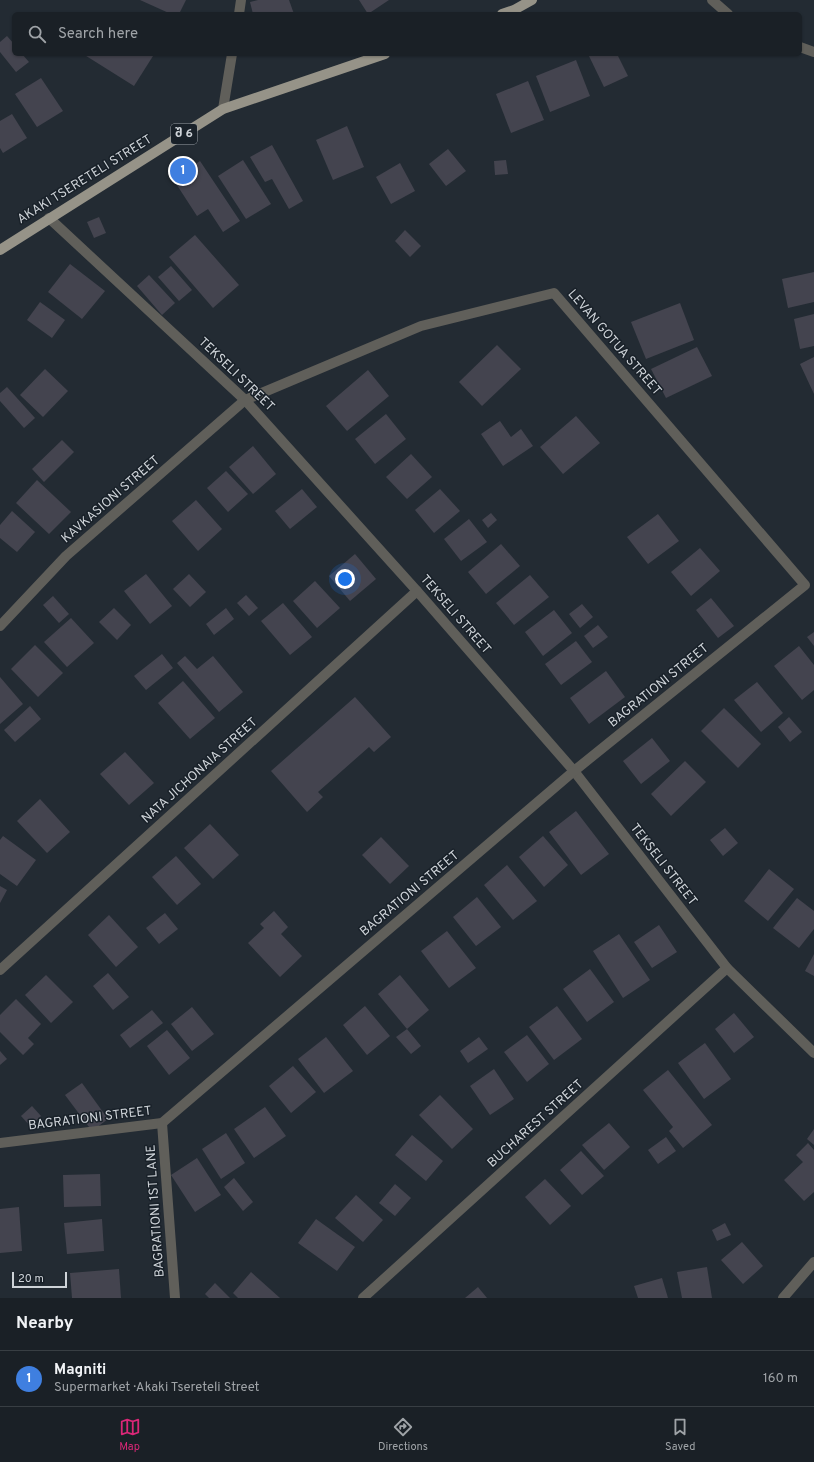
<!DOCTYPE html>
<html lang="en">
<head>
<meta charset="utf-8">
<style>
  :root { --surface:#1a2026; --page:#23282e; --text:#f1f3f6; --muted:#9fa3a7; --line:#383e43; --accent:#db2777 }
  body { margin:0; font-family:Overpass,"Noto Sans Georgian",sans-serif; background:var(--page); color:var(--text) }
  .scale { position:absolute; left:12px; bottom:10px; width:55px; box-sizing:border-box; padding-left:4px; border:2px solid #ced3d8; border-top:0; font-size:11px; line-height:14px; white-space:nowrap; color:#ced3d8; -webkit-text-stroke:3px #192129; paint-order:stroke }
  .you { position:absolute; left:345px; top:579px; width:14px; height:14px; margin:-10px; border:3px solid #fff; border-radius:50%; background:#1a73e8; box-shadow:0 0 0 6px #1a73e833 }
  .badge { display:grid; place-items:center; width:26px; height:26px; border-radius:50%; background:var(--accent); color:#fff; font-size:13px; font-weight:700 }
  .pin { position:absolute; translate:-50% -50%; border:2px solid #fff; box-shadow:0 1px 4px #0006 }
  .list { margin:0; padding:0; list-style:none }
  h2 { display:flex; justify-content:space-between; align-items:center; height:52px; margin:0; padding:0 16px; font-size:17px }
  h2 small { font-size:13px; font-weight:400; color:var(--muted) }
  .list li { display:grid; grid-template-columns:26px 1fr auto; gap:12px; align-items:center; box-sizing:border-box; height:56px; padding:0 16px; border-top:1px solid var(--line) }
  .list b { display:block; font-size:15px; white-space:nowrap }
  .list p { margin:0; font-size:13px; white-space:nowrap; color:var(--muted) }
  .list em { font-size:13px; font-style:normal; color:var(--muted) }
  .icon { flex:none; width:22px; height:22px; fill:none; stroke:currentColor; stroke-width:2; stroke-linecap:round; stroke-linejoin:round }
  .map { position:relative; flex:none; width:814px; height:1298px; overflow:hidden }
  .search { position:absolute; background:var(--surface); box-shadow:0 1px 3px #0004; left:12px; right:12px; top:12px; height:44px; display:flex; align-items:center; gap:10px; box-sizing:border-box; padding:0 14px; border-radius:6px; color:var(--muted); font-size:15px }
  .sheet { height:108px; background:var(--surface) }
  nav { display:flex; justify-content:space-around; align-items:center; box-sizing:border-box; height:56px; border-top:1px solid var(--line); background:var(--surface); font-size:11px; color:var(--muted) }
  nav a { display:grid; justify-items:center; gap:2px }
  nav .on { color:var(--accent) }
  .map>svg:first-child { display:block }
  .building { fill:#44444f }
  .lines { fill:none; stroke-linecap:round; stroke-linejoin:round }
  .minor { stroke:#605f5a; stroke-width:10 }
  .major { stroke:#969388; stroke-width:10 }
  .labels { text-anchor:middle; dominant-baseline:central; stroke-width:3; stroke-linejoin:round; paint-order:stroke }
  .shield { fill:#192129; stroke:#989ea4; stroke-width:1 }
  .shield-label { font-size:12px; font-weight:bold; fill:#ced3d8 }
  .street-label { font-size:13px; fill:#ced3d8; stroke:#192129 }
</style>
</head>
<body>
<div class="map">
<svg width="814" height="1298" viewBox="0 0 814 1298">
  <rect width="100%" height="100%" fill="#232b33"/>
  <g class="building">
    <polygon points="140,0 186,0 179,14 171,14"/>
    <polygon points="258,0 289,0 294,14 253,14 250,2"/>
    <polygon points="359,0 389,0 368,14"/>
    <polygon points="7,36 14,44 14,54 22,54 29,62 16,72 0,52 0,42"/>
    <polygon points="83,54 149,54 153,56 134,86"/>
    <polygon points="588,54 617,54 628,76 604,87"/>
    <polygon points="576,60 590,96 550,112 536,76"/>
    <polygon points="41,78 63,111 37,127 15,94"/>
    <polygon points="528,81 544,120 511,133 496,94"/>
    <polygon points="12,114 27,138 3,153 0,148 0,121"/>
    <polygon points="347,126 364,167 333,180 316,140"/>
    <polygon points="272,145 303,201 289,209 272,179 265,182 250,157"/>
    <polygon points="448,149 466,171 446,186 429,164"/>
    <polygon points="243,160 271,204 246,219 218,176"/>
    <polygon points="506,160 508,174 495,175 494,161"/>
    <polygon points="200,161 240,221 223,232 208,209 197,216 173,179"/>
    <polygon points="400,163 415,191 391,204 376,177"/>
    <polygon points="99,217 106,233 94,238 87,222"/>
    <polygon points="405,230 421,246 410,257 395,241"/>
    <polygon points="195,235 239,285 213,308 169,257"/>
    <polygon points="70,264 105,291 82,319 48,292"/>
    <polygon points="171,266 192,290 179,301 158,277"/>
    <polygon points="814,272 814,302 788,308 782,279"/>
    <polygon points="149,275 175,303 162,315 137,286"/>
    <polygon points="40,302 65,320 52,338 27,320"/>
    <polygon points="680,303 694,340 646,359 631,322"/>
    <polygon points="814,314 814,346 800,349 794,319"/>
    <polygon points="497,345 521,369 482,406 459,382"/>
    <polygon points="697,347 712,376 666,398 651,369"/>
    <polygon points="814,357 814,394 800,364"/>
    <polygon points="45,369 68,391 43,417 20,395"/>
    <polygon points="368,370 389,396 347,431 326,406"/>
    <polygon points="7,387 35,418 24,428 0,401 0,393"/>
    <polygon points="386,414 406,439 375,464 355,439"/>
    <polygon points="576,416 600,443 563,474 540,447"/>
    <polygon points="500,421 511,437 521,429 533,446 503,466 481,434"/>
    <polygon points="62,440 74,452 44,482 32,469"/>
    <polygon points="253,446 276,474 253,494 229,467"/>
    <polygon points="411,454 432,477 407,499 386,477"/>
    <polygon points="226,471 248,494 228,512 207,488"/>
    <polygon points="37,480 71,512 49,534 16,503"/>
    <polygon points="302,489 317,507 290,529 275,511"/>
    <polygon points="440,489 460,511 434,533 415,510"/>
    <polygon points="196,500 222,529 198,551 172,521"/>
    <polygon points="12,511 35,532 17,552 0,538 0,525"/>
    <polygon points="491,513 497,520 488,528 482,520"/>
    <polygon points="658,514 679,541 648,564 627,537"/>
    <polygon points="469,519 487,542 461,561 444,539"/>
    <polygon points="501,544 520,566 486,594 468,572"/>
    <polygon points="700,548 720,571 691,596 671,572"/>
    <polygon points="355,554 376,579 350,601 329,576"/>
    <polygon points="146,574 172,606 150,624 124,591"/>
    <polygon points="189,574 206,592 190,607 173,589"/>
    <polygon points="530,575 549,597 514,625 496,603"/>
    <polygon points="315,581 340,608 317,628 293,601"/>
    <polygon points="246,595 258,608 249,616 237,603"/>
    <polygon points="53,596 69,614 59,623 43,605"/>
    <polygon points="711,598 734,626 718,638 696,610"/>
    <polygon points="283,603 312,637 290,655 261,621"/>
    <polygon points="582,604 593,617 580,628 569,614"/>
    <polygon points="114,608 131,625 117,640 99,622"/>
    <polygon points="226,608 234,619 214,635 206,624"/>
    <polygon points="554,610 572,633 543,656 525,632"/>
    <polygon points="71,618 94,643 67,667 44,642"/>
    <polygon points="598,625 608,637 593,648 584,636"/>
    <polygon points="814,632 814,646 807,637"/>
    <polygon points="576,641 592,662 561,685 545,664"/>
    <polygon points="35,645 63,673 38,697 11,669"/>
    <polygon points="799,646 814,665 814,690 802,700 774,666"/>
    <polygon points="162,654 173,668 146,690 134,676"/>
    <polygon points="185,656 197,669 213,656 243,692 219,712 177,663"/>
    <polygon points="606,671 625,697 589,724 570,698"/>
    <polygon points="0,677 23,704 0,724"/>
    <polygon points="183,681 215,718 190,739 158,703"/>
    <polygon points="757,682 783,713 761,732 734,700"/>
    <polygon points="355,697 391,737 374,752 369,747 318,792 323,797 307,812 271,771"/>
    <polygon points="30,706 41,719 15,742 4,730"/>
    <polygon points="724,708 761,744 738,768 701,731"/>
    <polygon points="789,717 802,732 790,742 778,727"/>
    <polygon points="652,738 670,761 641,784 623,761"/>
    <polygon points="125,752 154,783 129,805 100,774"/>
    <polygon points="685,761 706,782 671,816 651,794"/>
    <polygon points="40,799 70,832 47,853 17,821"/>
    <polygon points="576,811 609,854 581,875 549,832"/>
    <polygon points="210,824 239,855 213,879 184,848"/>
    <polygon points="725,828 738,843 723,856 710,840"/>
    <polygon points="3,836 36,860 17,886 0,874 0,840"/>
    <polygon points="543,836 568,865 544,887 519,857"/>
    <polygon points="381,837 409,866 390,884 362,855"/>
    <polygon points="176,856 201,884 177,905 152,877"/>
    <polygon points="507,865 537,901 513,920 484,885"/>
    <polygon points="769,869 794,889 768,921 744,901"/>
    <polygon points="0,886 7,890 0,903"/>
    <polygon points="477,897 501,927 476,946 453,917"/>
    <polygon points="797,898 814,911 814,929 799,948 773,928"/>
    <polygon points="274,911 288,927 281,934 302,956 280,977 248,943 264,928 260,924"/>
    <polygon points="165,913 178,929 159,944 146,928"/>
    <polygon points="109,915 138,947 116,967 88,935"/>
    <polygon points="659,925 677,952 652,968 634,942"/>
    <polygon points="447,931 476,968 449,988 421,951"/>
    <polygon points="619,934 650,980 623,998 593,951"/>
    <polygon points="814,954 814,976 805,971"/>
    <polygon points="590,969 614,1002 587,1022 563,989"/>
    <polygon points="108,973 129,997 113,1010 93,986"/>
    <polygon points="46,975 73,1002 51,1023 25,995"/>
    <polygon points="400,975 429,1010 407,1029 378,994"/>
    <polygon points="16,999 41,1024 28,1038 34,1044 23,1055 0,1032 0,1015"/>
    <polygon points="365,1006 390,1036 367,1055 343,1025"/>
    <polygon points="557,1006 582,1039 554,1060 529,1027"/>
    <polygon points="192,1007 214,1034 192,1051 171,1024"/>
    <polygon points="152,1010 163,1023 130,1048 120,1035"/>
    <polygon points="734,1013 754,1037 734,1053 715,1029"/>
    <polygon points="407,1029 421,1046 411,1054 396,1037"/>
    <polygon points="167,1030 190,1058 169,1075 147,1046"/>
    <polygon points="527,1035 549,1064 527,1082 504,1052"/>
    <polygon points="326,1037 353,1071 324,1093 298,1059"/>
    <polygon points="479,1037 488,1049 468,1063 460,1051"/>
    <polygon points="705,1043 731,1079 704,1099 678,1063"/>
    <polygon points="0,1051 7,1059 0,1065"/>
    <polygon points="293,1066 316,1092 291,1113 269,1086"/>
    <polygon points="494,1069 514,1099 490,1115 470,1086"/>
    <polygon points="668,1070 712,1125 683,1148 669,1131 673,1127 643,1090"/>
    <polygon points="82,1083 108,1119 92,1131 65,1095"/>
    <polygon points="440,1095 473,1129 452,1149 419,1115"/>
    <polygon points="32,1106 41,1116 30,1126 21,1116"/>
    <polygon points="265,1107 286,1136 254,1158 234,1129"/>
    <polygon points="609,1123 630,1147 604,1170 582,1145"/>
    <polygon points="814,1129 814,1145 807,1139"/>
    <polygon points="226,1133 245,1163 221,1179 202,1149"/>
    <polygon points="412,1135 443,1161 426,1181 395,1155"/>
    <polygon points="666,1137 676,1151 658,1164 648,1150"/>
    <polygon points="808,1143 814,1150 814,1192 804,1201 784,1180 803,1162 796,1155"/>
    <polygon points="581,1151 604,1176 582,1195 560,1170"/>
    <polygon points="197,1158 221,1195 195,1212 171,1175"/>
    <polygon points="100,1174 101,1206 64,1207 63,1175"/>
    <polygon points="234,1178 253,1202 243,1211 224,1187"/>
    <polygon points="545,1179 571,1206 550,1225 525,1197"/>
    <polygon points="395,1184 411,1198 395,1216 379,1203"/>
    <polygon points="356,1195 383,1220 363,1242 335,1218"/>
    <polygon points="19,1207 22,1251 0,1253 0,1209"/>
    <polygon points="102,1219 104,1251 67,1254 64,1223"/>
    <polygon points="316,1219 355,1247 337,1271 298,1243"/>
    <polygon points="725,1223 731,1235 717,1241 712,1230"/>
    <polygon points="742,1242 763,1266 743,1284 721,1260"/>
    <polygon points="707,1267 712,1298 682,1298 677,1272"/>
    <polygon points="119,1269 121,1298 72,1298 70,1273"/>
    <polygon points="251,1272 280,1298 238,1298 233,1293"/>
    <polygon points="662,1278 668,1298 638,1298 634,1286"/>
    <polygon points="215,1283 230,1298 209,1298 205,1294"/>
    <polygon points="478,1287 487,1298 465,1298"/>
  </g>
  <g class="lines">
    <g class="minor">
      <polyline points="712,0 728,14"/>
      <polyline points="239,14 241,0"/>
      <polyline points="800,47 814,52"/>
      <polyline points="223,109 232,54"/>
      <polyline points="49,218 245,400 417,591 574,771 727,968 814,1053"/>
      <polyline points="0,626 66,556 245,400 421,326 554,293 805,585 574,771 162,1123 0,1143"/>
      <polyline points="0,970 417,591"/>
      <polyline points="162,1123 175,1298"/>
      <polyline points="363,1298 727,968"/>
      <polyline points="783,1298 814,1262"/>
    </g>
    <g class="major">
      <polyline points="502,14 514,10 532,0"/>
      <polyline points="0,250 223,109 385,54"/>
    </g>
  </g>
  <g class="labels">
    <rect class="shield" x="171" y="124" width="26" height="20" rx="3"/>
    <g class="shield-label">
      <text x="184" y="134">შ 6</text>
    </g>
    <g class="street-label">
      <text transform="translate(85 180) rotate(-32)">AKAKI TSERETELI STREET</text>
      <text transform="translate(614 343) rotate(49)">LEVAN GOTUA STREET</text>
      <text transform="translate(236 375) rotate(44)">TEKSELI STREET</text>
      <text transform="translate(111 500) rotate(-41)">KAVKASIONI STREET</text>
      <text transform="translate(455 615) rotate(49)">TEKSELI STREET</text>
      <text transform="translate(659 686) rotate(-39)">BAGRATIONI STREET</text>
      <text transform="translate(200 771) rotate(-42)">NATA JICHONAIA STREET</text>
      <text transform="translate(663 865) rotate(52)">TEKSELI STREET</text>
      <text transform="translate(410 894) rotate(-40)">BAGRATIONI STREET</text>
      <text transform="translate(90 1119) rotate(-7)">BAGRATIONI STREET</text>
      <text transform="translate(536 1124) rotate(-42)">BUCHAREST STREET</text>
      <text transform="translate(156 1211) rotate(-94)">BAGRATIONI 1ST LANE</text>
    </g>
  </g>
</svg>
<div class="scale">20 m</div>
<div class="you"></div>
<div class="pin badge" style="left:183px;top:171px;background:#3f7fe0">1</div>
<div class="search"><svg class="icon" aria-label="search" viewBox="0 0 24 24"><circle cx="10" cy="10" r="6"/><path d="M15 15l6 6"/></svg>Search here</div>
</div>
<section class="sheet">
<h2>Nearby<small></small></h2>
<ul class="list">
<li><span class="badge" style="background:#3f7fe0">1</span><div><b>Magniti</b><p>Supermarket · Akaki Tsereteli Street</p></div><em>160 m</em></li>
</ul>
</section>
<nav>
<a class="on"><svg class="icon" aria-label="map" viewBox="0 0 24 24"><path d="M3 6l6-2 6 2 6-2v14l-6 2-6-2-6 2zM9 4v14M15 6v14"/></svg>Map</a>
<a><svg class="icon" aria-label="directions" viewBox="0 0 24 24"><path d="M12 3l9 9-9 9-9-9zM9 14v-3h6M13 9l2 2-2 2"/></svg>Directions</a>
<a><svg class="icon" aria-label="saved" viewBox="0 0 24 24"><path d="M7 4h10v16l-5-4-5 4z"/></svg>Saved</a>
</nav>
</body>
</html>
